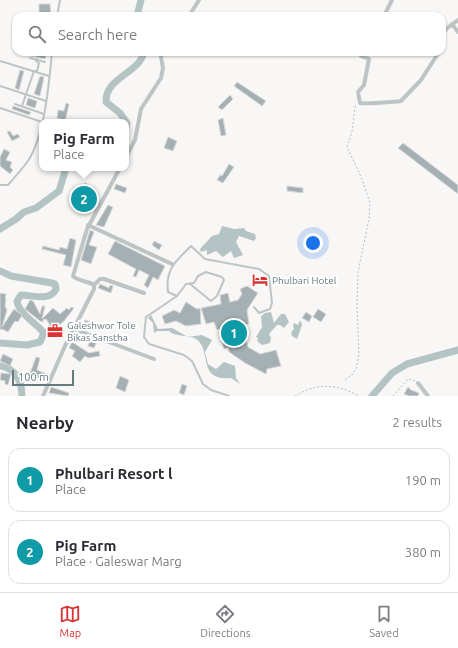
<!DOCTYPE html>
<html lang="en">
<head>
<meta charset="utf-8">
<style>
  :root { --surface:#fff; --page:#f7f7f7; --text:#2b2b33; --muted:#7c7c81; --line:#e1e1e2; --accent:#db3233 }
  body { margin:0; font-family:Ubuntu,sans-serif; background:var(--page); color:var(--text) }
  .scale { position:absolute; left:12px; bottom:10px; width:62px; box-sizing:border-box; padding-left:4px; border:2px solid #647a7f; border-top:0; font-size:11px; line-height:14px; white-space:nowrap; color:#647a7f; -webkit-text-stroke:3px #fff; paint-order:stroke }
  .you { position:absolute; left:313px; top:243px; width:14px; height:14px; margin:-10px; border:3px solid #fff; border-radius:50%; background:#1a73e8; box-shadow:0 0 0 6px #1a73e833 }
  .badge { display:grid; place-items:center; width:26px; height:26px; border-radius:50%; background:var(--accent); color:#fff; font-size:13px; font-weight:700 }
  .pin { position:absolute; translate:-50% -50%; border:2px solid #fff; box-shadow:0 1px 4px #0006 }
  .popup { position:absolute; left:39px; top:119px; width:90px; height:52px; box-sizing:border-box; display:grid; place-content:center; border-radius:8px; background:var(--surface); filter:drop-shadow(0 1px 3px #0005); font-size:13px; white-space:nowrap; color:var(--muted) }
  .popup b { font-size:15px; color:var(--text) }
  .popup::after { content:''; position:absolute; left:50%; top:100%; margin-left:-8px; border:8px solid transparent; border-top-color:var(--surface) }
  .list { margin:0; padding:0; list-style:none }
  h2 { display:flex; justify-content:space-between; align-items:center; height:52px; margin:0; padding:0 16px; font-size:17px }
  h2 small { font-size:13px; font-weight:400; color:var(--muted) }
  .list li { display:grid; grid-template-columns:26px 1fr auto; gap:12px; align-items:center; box-sizing:border-box; height:64px; margin:0 8px 8px; padding:0 8px; border:1px solid var(--line); border-radius:12px }
  .list b { display:block; font-size:15px; white-space:nowrap }
  .list p { margin:0; font-size:13px; white-space:nowrap; color:var(--muted) }
  .list em { font-size:13px; font-style:normal; color:var(--muted) }
  .icon { flex:none; width:22px; height:22px; fill:none; stroke:currentColor; stroke-width:2; stroke-linecap:round; stroke-linejoin:round }
  .map { position:relative; flex:none; width:458px; height:396px; overflow:hidden }
  .search { position:absolute; background:var(--surface); box-shadow:0 1px 3px #0004; left:12px; right:12px; top:12px; height:44px; display:flex; align-items:center; gap:10px; box-sizing:border-box; padding:0 14px; border-radius:12px; color:var(--muted); font-size:15px }
  .sheet { height:196px; background:var(--surface) }
  nav { display:flex; justify-content:space-around; align-items:center; box-sizing:border-box; height:56px; border-top:1px solid var(--line); background:var(--surface); font-size:11px; color:var(--muted) }
  nav a { display:grid; justify-items:center; gap:2px }
  nav .on { color:var(--accent) }
  .map>svg:first-child { display:block }
  .water { fill:#b4c4c5 }
  .lines { fill:none; stroke-linecap:round; stroke-linejoin:round }
  .river { stroke:#b4c4c5; stroke-width:7 }
  .building { fill:#a4b0b3; stroke:#dad9d8 }
  .path { stroke:#b8bdbe; stroke-width:1; stroke-dasharray:2 2; stroke-linecap:butt }
  .lane { stroke:#bdc4c5; stroke-width:2 }
  .street { stroke:#bdc4c5; stroke-width:4 }
  .labels { text-anchor:middle; dominant-baseline:central; stroke-width:4; stroke-linejoin:round; paint-order:stroke }
  .poi-label { font-size:10px; fill:#647a7f; stroke:#fff; text-anchor:start }
</style>
</head>
<body>
<div class="map">
<svg width="458" height="396" viewBox="0 0 458 396">
  <rect width="100%" height="100%" fill="#f8f7f5"/>
  <g class="water">
    <polygon points="222,226 234,229 244,228 246,231 255,234 256,238 254,241 239,236 236,242 243,255 234,258 231,251 223,257 216,251 207,255 207,250 201,252 200,249 212,236 219,234"/>
    <polygon points="271,312 274,323 281,314 285,314 289,322 284,328 280,325 277,325 269,334 271,338 270,343 262,345 257,341 258,338 256,337 262,327 261,316 265,313"/>
    <path d="M151 315 158 329 172 328 188 337 202 335 212 340 205 352 208 364 216 369 224 362 235 366 236 378 240 384 231 378C196 381 213 351 196 339 188 334 177 338 169 331H157L154 333 153 323 148 318Z"/>
    <polygon points="300,320 302,325 297,339 292,336 291,332 294,329 293,326 294,323 298,325"/>
  </g>
  <g class="lines">
    <g class="river">
      <polyline points="137,16 141,0"/>
      <path d="M126 128 127 123 120 113 106 102C105 77 139 74 144 52"/>
      <polyline points="0,229 16,219 24,212 36,208 59,191 66,168"/>
      <path d="M0 271 11 276 52 283 55 284 56 289C50 302 32 295 21 295L17 301C19 314 36 323 44 333L40 342 27 345 0 343"/>
      <path d="M0 366C16 368 22 382 22 396"/>
      <polyline points="372,396 392,373 407,364 458,350"/>
    </g>
  </g>
  <g class="building">
    <polygon points="39,4 50,4 51,16 39,16"/>
    <polygon points="29,52 36,52 46,56 45,59 28,55"/>
    <polygon points="20,70 24,71 19,90 15,88"/>
    <polygon points="40,76 44,77 40,96 34,94"/>
    <polygon points="237,82 266,101 262,106 234,86"/>
    <polygon points="230,95 233,99 222,110 218,107"/>
    <polygon points="28,98 37,101 35,108 26,105"/>
    <polygon points="66,103 69,104 65,122 61,122 62,119 57,118 58,110 64,111"/>
    <polygon points="13,106 31,112 29,115 12,109"/>
    <polygon points="223,118 226,135 221,136 218,120"/>
    <polygon points="10,131 13,136 18,134 20,137 12,141 7,132"/>
    <polygon points="168,137 177,141 173,151 164,148"/>
    <polygon points="403,143 458,185 458,194 398,148"/>
    <polygon points="4,149 10,152 6,160 12,162 10,167 13,170 10,174 0,166 0,157"/>
    <polygon points="229,164 234,167 223,183 217,180 220,175 222,176"/>
    <polygon points="86,183 88,187 80,192 77,187"/>
    <polygon points="116,184 127,188 125,193 114,189"/>
    <polygon points="287,186 303,188 303,193 287,191"/>
    <polygon points="108,205 113,207 104,227 96,225"/>
    <polygon points="90,230 94,232 89,245 97,247 91,264 81,260"/>
    <polygon points="70,238 76,240 71,267 63,265 66,255 42,249 43,246 59,250 60,247 67,249"/>
    <polygon points="115,241 165,266 158,280 153,277 148,288 144,285 149,275 139,270 136,277 133,276 136,269 108,254"/>
    <polygon points="154,241 162,245 159,250 152,245"/>
    <polygon points="100,284 109,288 110,285 113,286 111,293 98,288"/>
    <polygon points="247,286 258,293 247,310 249,324 243,326 248,347 260,354 276,350 281,366 267,369 266,374 245,363 229,352 228,348 224,349 220,336 224,336 222,328 217,330 214,322 206,324 201,308 221,304 220,295 228,293 230,302 238,300 242,294 240,289"/>
    <polygon points="0,293 6,294 5,299 6,299 5,306 7,310 2,327 14,309 22,315 18,322 15,321 8,332 2,329 0,330"/>
    <polygon points="30,300 33,301 40,314 42,306 45,306 42,319 53,308 60,314 67,308 69,310 71,307 74,308 64,321 54,329 56,331 54,334 50,331 48,332 46,328 50,325 46,319 43,320 43,322 40,321 25,309"/>
    <polygon points="186,302 197,309 200,308 201,324 186,326 176,321 165,324 162,316 174,310 180,313"/>
    <polygon points="318,309 326,314 321,322 313,317"/>
    <polygon points="306,312 312,316 309,322 302,318"/>
    <polygon points="85,320 93,323 88,331 82,328"/>
    <polygon points="90,339 97,341 94,348 88,346"/>
    <polygon points="72,342 89,353 99,351 100,356 88,358 85,356 80,362 72,356 75,351 69,348"/>
    <polygon points="3,354 13,359 10,366 0,361"/>
    <polygon points="36,357 40,358 37,370 49,375 47,378 41,375 40,379 29,376"/>
    <polygon points="1,373 11,374 8,385 5,384 5,381 0,380"/>
    <polygon points="120,376 129,380 125,392 116,388"/>
    <polygon points="182,384 187,386 184,395 179,393"/>
    <polygon points="51,387 69,393 68,396 49,393"/>
    <polygon points="408,387 411,390 419,393 418,396 409,396 404,394"/>
  </g>
  <g class="lines">
    <g class="path">
      <path d="M345 380 352 375 356 369 359 355 357 305 358 272 369 219 370 203 362 179 347 147C348 142 350 140 351 135 354 125 353 114 356 104"/>
      <path d="M295 396C318 382 336 384 359 396"/>
      <polyline points="393,396 408,379 415,381"/>
    </g>
    <g class="lane">
      <polyline points="57,16 60,0"/>
      <polyline points="30,58 45,62"/>
      <polyline points="0,61 49,76"/>
      <polyline points="0,86 46,101"/>
      <polyline points="15,104 44,114"/>
      <polyline points="22,106 34,71 37,71 39,63 36,61 37,59"/>
      <polyline points="0,108 42,122"/>
      <path d="M0 185H8C15 177 22 169 28 161 45 135 49 83 52 52"/>
      <polyline points="190,284 211,301 217,296 224,280 222,277 206,272 198,276 194,283 186,284 177,296 146,317 144,337 149,344 184,355 192,361 203,384 211,390 229,396"/>
      <path d="M177 296 168 292C165 269 176 261 191 246L205 259 259 269 269 276 272 303 270 309 259 313 254 307"/>
    </g>
    <g class="street">
      <polyline points="189,16 199,0"/>
      <polyline points="384,16 392,0"/>
      <polyline points="452,24 458,32"/>
      <polyline points="442,36 446,29 458,20"/>
      <path d="M363 52 361 56 369 59 364 85 358 92 360 103C363 104 396 102 401 101L421 80 439 52"/>
      <polyline points="126,157 135,140 141,109 161,78 163,68 161,57 163,52"/>
      <polyline points="88,225 172,264"/>
      <polyline points="94,285 100,279 104,279 144,293"/>
      <polyline points="74,329 154,359"/>
      <polyline points="418,383 428,396"/>
      <path d="M43 396 65 346 94 289V285C88 281 77 281 73 276L87 229 120 168"/>
    </g>
  </g>
  <defs>
    <symbol id="hotel-bare" viewBox="-9 -9 18 18"><path d="M-6-4.5h1.5V1H6V5H4.5V3h-9V5H-6ZM-4 0a1.8 1.8 0 1 1 3.6 0ZM.5 0V-2.5h3Q6-2.5 6 0Z" fill="#db3233" stroke="#fff" stroke-width="2.5" paint-order="stroke"/></symbol>
    <symbol id="office-bare" viewBox="-9 -9 18 18"><path d="M-6-3h4V-5.5h4V-3h4V5H-6ZM-1-4.5V-3h2v-1.5ZM-6 0V1H6V0Z" fill="#db3233" stroke="#fff" stroke-width="2.5" paint-order="stroke"/></symbol>
  </defs>
  <g fill-rule="evenodd">
    <use href="#hotel-bare" x="249" y="269" width="22" height="22"/>
    <use href="#office-bare" x="44" y="320" width="22" height="22"/>
  </g>
  <g class="labels">
    <g class="poi-label">
      <text x="272" y="280">Phulbari Hotel</text>
      <text x="67" y="325">Galeshwor Tole<tspan x="67" dy="12">Bikas Sanstha</tspan></text>
    </g>
  </g>
</svg>
<div class="scale">100 m</div>
<div class="you"></div>
<div class="pin badge" style="left:234px;top:333px;background:#0f9aa8">1</div>
<div class="pin badge" style="left:84px;top:199px;background:#0f9aa8">2</div>
<div class="popup"><b>Pig Farm</b>Place</div>
<div class="search"><svg class="icon" aria-label="search" viewBox="0 0 24 24"><circle cx="10" cy="10" r="6"/><path d="M15 15l6 6"/></svg>Search here</div>
</div>
<section class="sheet">
<h2>Nearby<small>2 results</small></h2>
<ul class="list">
<li><span class="badge" style="background:#0f9aa8">1</span><div><b>Phulbari Resort l</b><p>Place</p></div><em>190 m</em></li>
<li><span class="badge" style="background:#0f9aa8">2</span><div><b>Pig Farm</b><p>Place · Galeswar Marg</p></div><em>380 m</em></li>
</ul>
</section>
<nav>
<a class="on"><svg class="icon" aria-label="map" viewBox="0 0 24 24"><path d="M3 6l6-2 6 2 6-2v14l-6 2-6-2-6 2zM9 4v14M15 6v14"/></svg>Map</a>
<a><svg class="icon" aria-label="directions" viewBox="0 0 24 24"><path d="M12 3l9 9-9 9-9-9zM9 14v-3h6M13 9l2 2-2 2"/></svg>Directions</a>
<a><svg class="icon" aria-label="saved" viewBox="0 0 24 24"><path d="M7 4h10v16l-5-4-5 4z"/></svg>Saved</a>
</nav>
</body>
</html>
